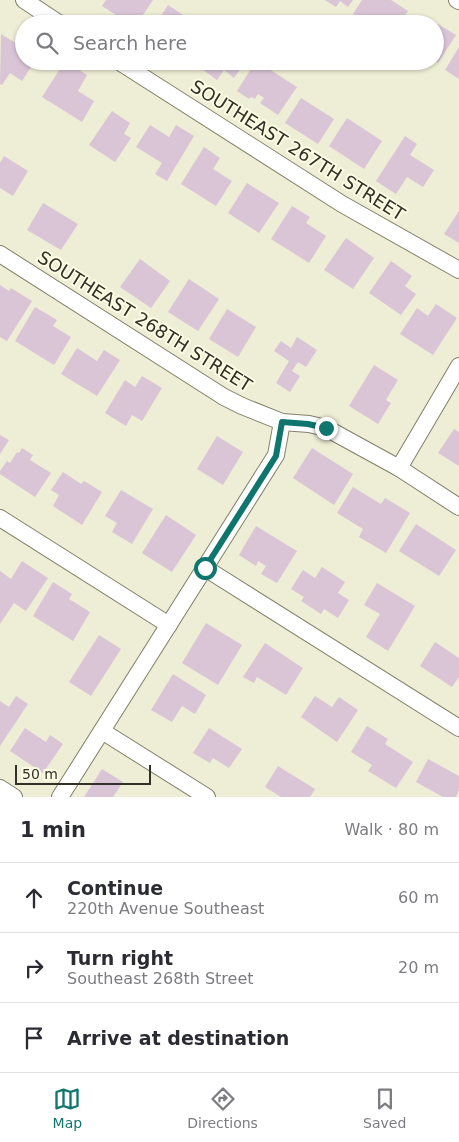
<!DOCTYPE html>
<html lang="en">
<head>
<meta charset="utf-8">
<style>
  :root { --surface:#fff; --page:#f7f7f7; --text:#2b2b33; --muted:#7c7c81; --line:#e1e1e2; --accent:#0f766e }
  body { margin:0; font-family:"DejaVu Sans",sans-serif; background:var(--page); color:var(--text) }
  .scale { position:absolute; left:15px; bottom:12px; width:136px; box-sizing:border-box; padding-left:5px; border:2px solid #313128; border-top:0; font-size:14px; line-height:18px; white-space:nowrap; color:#313128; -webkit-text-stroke:4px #fbfce3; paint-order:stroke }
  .stop { position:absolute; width:15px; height:15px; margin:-11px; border:4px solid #0f766e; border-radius:50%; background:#fff }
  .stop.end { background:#0f766e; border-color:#fff; box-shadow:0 1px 5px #0008 }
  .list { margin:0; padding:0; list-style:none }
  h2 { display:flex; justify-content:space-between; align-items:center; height:65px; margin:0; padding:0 20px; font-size:21px }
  h2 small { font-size:16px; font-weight:400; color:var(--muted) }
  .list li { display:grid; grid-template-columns:32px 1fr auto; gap:15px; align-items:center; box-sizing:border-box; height:70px; padding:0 20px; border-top:1px solid var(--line) }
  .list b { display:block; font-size:19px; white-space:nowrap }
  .list p { margin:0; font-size:16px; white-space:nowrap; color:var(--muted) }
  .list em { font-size:16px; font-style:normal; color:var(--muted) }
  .icon { flex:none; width:28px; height:28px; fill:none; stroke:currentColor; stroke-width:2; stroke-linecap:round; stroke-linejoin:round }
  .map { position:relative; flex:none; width:459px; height:797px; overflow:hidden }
  .search { position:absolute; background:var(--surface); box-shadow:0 1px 4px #0004; left:15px; right:15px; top:15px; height:55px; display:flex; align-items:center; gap:12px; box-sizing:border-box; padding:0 18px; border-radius:28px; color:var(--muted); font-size:19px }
  .sheet { height:275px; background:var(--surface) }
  nav { display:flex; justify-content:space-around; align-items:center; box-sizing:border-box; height:70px; border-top:1px solid var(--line); background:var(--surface); font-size:14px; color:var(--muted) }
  nav a { display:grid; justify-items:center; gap:2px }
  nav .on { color:var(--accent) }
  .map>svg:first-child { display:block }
  .building { fill:#dac5d6 }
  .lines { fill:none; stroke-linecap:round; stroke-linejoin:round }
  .street-casing { stroke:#80806a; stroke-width:18 }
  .street { stroke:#fff; stroke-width:16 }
  .route { stroke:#0f766e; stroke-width:6 }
  .labels { text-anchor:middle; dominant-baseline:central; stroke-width:4; stroke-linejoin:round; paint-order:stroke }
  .street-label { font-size:18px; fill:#313128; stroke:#fbfce3 }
</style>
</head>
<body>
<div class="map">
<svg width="459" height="797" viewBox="0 0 459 797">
  <rect width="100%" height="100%" fill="#eeeed6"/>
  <g class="building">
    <polygon points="106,0 153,0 137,24 130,24 102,6"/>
    <polygon points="325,0 353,0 348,7 340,1 336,7"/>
    <polygon points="362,0 391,0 408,11 400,24 369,24 353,14"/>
    <polygon points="168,5 197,24 156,24"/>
    <polygon points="438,24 456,35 438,63 435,61 435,28"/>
    <polygon points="1,34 24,48 24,61 35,61 22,81 10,73 2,85 0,84"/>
    <polygon points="459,47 459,79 445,70"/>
    <polygon points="65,61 87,75 78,91 94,101 82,122 42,97"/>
    <polygon points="198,61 246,61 234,78 224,70 217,80 196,65"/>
    <polygon points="256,61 264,61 271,66 269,69 297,87 278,115 260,103 264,98 258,94 255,99 251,97 249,99 237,91"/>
    <polygon points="301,98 334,119 318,144 285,123"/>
    <polygon points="112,111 130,123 124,134 131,138 115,162 89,145"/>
    <polygon points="347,118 382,141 364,169 329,146"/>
    <polygon points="150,125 169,137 176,125 194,136 167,181 155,174 162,163 136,147"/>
    <polygon points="405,136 417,144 410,155 434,170 423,187 407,177 396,194 376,181"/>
    <polygon points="204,147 220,158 213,169 232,181 216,206 181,184"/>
    <polygon points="4,156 28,171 13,196 0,188 0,163"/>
    <polygon points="247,183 279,203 259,233 228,213"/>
    <polygon points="43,203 78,224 61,250 27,230"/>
    <polygon points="292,206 310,217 306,223 326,236 309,263 271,239"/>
    <polygon points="459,211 459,243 444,234"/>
    <polygon points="346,238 374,258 353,289 324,270"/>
    <polygon points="140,259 170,281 151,308 120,287"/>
    <polygon points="391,261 412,276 405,286 416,294 401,315 369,293"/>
    <polygon points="189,279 219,299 198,331 168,312"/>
    <polygon points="0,285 9,291 11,288 32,301 7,341 0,337"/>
    <polygon points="436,304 457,318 433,355 400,334 417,308 428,316"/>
    <polygon points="35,307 57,320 53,326 71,337 54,365 15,341"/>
    <polygon points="227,309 256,327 238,357 209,339"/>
    <polygon points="297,337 317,350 306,367 298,362 292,371 300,376 290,392 276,383 289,361 274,351 281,341 291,348"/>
    <polygon points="77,348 97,361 104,350 120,360 97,396 61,374"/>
    <polygon points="374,365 398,380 386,400 391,403 378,424 349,406"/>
    <polygon points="142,376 162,388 142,421 132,415 126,426 105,413 125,380 135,387"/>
    <polygon points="454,429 459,432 459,466 438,453"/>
    <polygon points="0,435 9,440 0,454"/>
    <polygon points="217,436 243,452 223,485 197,469"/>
    <polygon points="22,448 33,455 30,460 51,473 35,497 0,474 0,471 7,461 10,463 17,452 19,453"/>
    <polygon points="312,448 353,474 334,505 293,478"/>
    <polygon points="63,472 81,484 84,481 102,492 82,525 53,506 59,495 51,490"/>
    <polygon points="353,487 381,504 385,498 410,513 386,553 359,537 363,529 337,513"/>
    <polygon points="121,490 153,509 132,544 112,532 117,523 105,516"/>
    <polygon points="166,515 196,535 172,572 142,553"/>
    <polygon points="416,524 456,550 439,576 399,551"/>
    <polygon points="256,526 297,551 277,583 261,574 266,566 258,561 256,566 239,555"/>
    <polygon points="22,561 48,578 26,611 14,603 0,624 0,571 11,579"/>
    <polygon points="322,567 345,582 338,593 349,600 338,618 324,609 321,614 301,601 304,597 291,589 303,570 315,578"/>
    <polygon points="53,582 72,594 69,599 90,612 73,641 33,616"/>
    <polygon points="377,583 415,606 388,651 366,637 380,614 364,605"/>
    <polygon points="206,623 242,645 218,685 182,663"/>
    <polygon points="99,635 121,649 91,696 69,682"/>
    <polygon points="435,642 459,658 459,677 452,687 420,666"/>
    <polygon points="265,643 303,668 286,695 257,677 254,683 243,677"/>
    <polygon points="173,674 206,695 195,714 182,706 172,722 151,710"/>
    <polygon points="16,696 28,704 0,746 0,701 9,707"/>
    <polygon points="315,696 332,707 339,697 358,710 337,742 301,717"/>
    <polygon points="367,726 388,739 385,744 413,762 396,788 368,771 372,765 351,752"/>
    <polygon points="25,728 46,742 50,735 63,744 43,773 10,751"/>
    <polygon points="209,728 242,749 229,768 213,758 210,763 193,753"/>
    <polygon points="428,759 459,776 459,790 456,797 443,797 416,782"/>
    <polygon points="278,766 315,789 310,797 281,797 265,787"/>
    <polygon points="102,769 123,782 113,797 84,797"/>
  </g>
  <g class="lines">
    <defs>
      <g id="street">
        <polyline points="24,0 60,24"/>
        <polyline points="457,0 459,1"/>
        <polyline points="118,61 342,204 459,270"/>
        <polyline points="0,254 224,397 242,406 282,422 309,424 326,428 399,468 459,507"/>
        <polyline points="399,468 459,366"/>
        <polyline points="0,518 169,625"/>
        <polyline points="205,568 459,728"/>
        <polyline points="102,731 207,797"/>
        <polyline points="0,788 14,797"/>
        <polyline points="60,797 276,455 282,422"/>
      </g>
    </defs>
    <use href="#street" class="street-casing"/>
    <use href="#street" class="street"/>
  </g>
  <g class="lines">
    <polyline class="route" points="205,568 276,456 282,422 308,424 326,428"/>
  </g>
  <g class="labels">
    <g class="street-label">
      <text transform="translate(298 150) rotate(32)">SOUTHEAST 267TH STREET</text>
      <text transform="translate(145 321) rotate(32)">SOUTHEAST 268TH STREET</text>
    </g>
  </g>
</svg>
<div class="scale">50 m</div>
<div class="stop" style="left:205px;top:568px"></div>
<div class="stop end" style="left:326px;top:428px"></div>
<div class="search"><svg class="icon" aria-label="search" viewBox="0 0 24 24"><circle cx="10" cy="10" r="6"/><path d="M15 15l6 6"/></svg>Search here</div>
</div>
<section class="sheet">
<h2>1 min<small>Walk · 80 m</small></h2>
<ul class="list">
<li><svg class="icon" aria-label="ahead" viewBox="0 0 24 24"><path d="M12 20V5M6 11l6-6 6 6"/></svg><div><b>Continue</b><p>220th Avenue Southeast</p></div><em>60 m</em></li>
<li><svg class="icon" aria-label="right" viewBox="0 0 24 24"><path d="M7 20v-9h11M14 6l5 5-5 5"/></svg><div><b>Turn right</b><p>Southeast 268th Street</p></div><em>20 m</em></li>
<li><svg class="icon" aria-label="arrive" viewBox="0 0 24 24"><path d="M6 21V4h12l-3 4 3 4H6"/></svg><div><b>Arrive at destination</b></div></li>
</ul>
</section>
<nav>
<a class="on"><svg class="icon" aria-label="map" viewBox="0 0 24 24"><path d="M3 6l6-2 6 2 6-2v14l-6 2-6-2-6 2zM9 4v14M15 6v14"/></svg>Map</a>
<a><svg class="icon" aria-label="directions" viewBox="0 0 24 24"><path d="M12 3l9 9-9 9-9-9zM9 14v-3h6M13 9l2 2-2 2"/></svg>Directions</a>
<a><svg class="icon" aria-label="saved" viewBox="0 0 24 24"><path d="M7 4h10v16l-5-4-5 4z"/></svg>Saved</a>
</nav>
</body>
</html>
